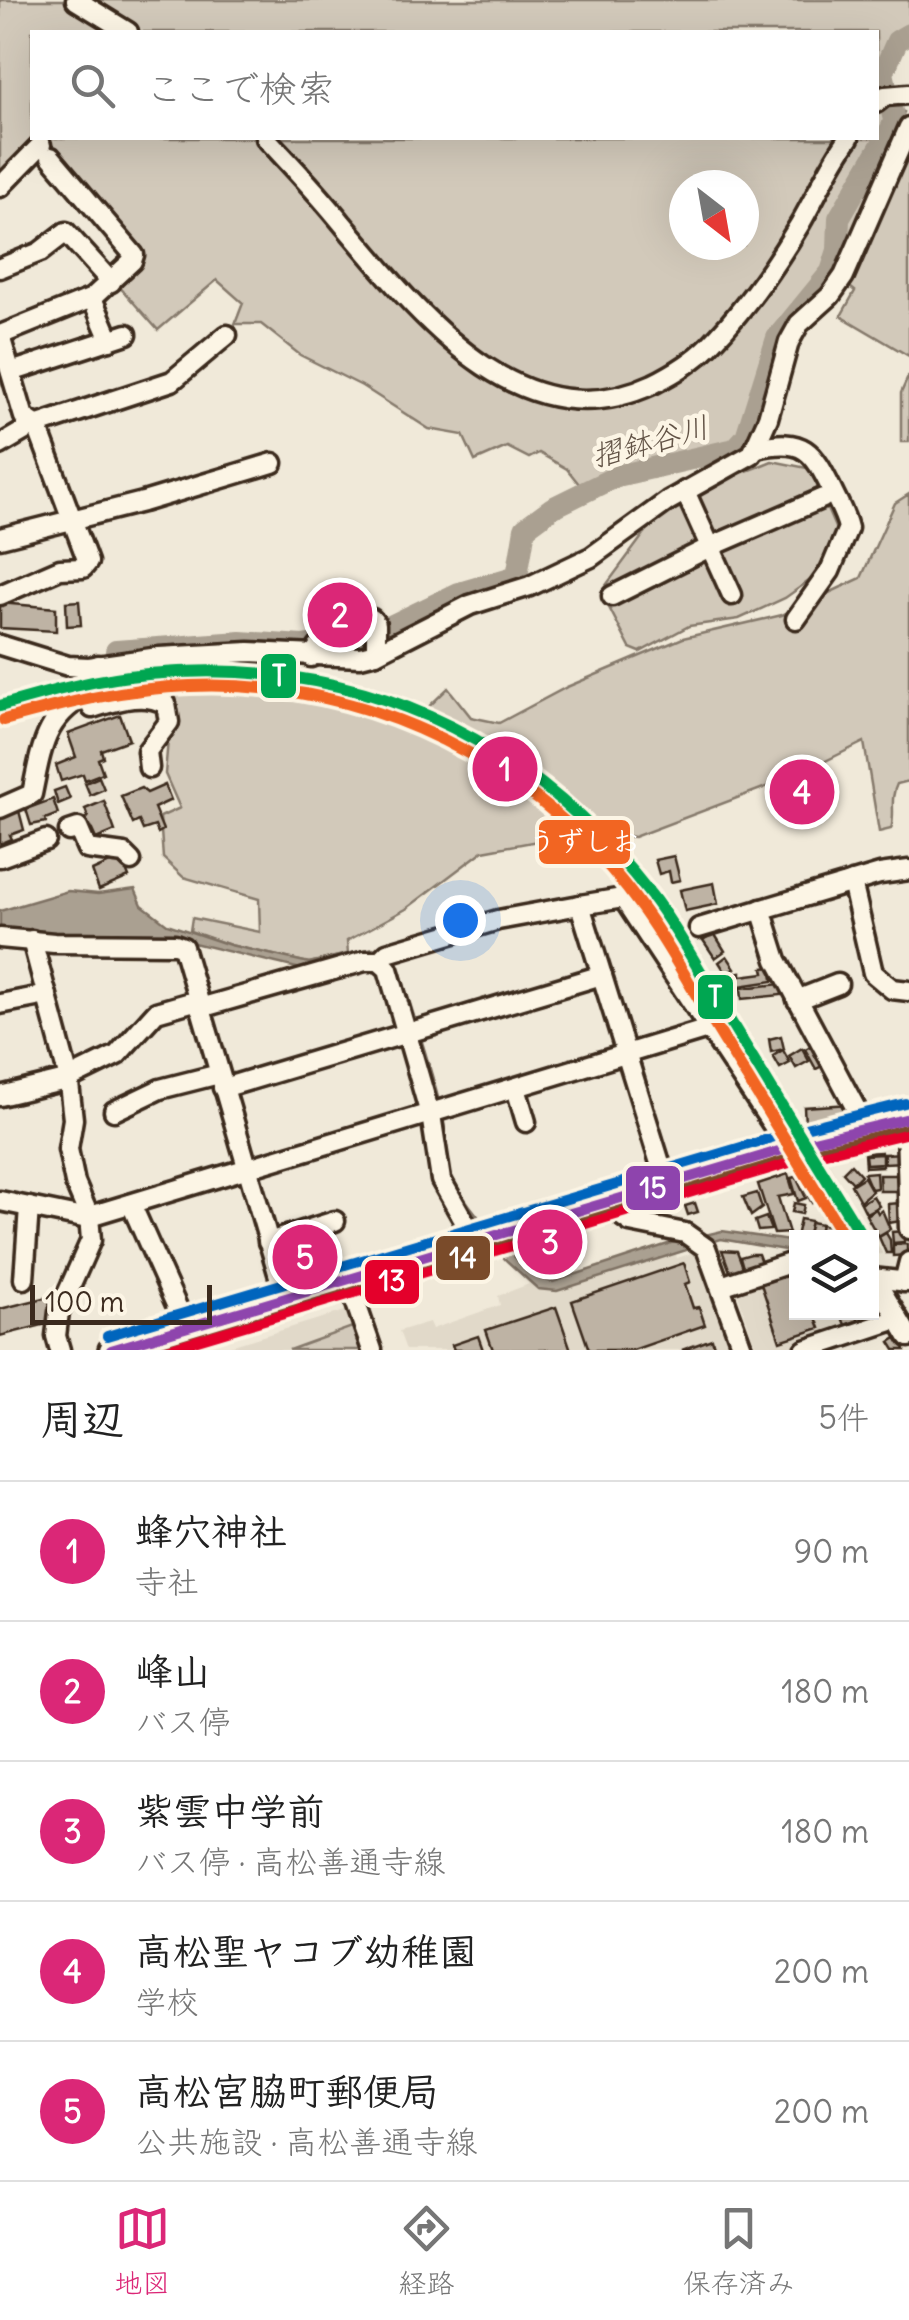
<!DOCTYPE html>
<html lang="ja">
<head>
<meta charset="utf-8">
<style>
  :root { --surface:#fff; --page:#f2f2f2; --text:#222; --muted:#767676; --line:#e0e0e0; --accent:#db2777 }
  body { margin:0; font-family:Delius,"Klee One",sans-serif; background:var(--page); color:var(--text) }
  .controls { position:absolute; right:30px; bottom:30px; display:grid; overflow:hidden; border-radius:0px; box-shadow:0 10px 40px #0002 }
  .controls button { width:90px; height:90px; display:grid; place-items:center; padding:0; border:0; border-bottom:2px solid var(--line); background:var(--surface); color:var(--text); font:50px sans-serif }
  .compass { position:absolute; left:669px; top:170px; width:90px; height:90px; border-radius:50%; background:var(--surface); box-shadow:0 10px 40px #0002; rotate:149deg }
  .scale { position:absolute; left:30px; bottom:25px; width:182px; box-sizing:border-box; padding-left:10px; border:5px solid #3b2a1e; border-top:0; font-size:28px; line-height:35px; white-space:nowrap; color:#3b2a1e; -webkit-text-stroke:8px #fcf5e5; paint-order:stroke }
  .you { position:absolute; left:460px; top:920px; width:35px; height:35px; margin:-25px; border:8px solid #fff; border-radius:50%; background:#1a73e8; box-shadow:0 0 0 15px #1a73e833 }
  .badge { display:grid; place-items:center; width:65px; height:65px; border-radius:50%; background:var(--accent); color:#fff; font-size:32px; font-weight:700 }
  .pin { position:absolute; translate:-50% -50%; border:5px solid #fff; box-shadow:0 2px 10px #0006 }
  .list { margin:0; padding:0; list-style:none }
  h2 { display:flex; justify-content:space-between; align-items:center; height:130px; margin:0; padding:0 40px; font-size:42px }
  h2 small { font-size:32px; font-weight:400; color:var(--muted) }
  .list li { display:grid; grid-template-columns:65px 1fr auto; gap:30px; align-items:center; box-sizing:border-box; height:140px; padding:0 40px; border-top:2px solid var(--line) }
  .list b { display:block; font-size:38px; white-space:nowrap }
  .list p { margin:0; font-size:32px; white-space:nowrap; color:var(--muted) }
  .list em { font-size:32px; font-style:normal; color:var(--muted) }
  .icon { flex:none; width:55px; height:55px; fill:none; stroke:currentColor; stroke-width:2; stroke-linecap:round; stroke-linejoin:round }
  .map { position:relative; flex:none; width:909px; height:1350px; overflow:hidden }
  .search { position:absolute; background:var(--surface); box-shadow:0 10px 40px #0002; left:30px; right:30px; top:30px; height:110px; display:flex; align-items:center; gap:25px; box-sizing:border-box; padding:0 35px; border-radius:0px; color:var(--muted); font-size:38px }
  .sheet { height:830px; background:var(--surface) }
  nav { display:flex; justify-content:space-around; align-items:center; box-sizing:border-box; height:140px; border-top:2px solid var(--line); background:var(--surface); font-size:28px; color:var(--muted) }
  nav a { display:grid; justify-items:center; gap:5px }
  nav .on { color:var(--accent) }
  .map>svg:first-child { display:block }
  .built { fill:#e1d9c9 }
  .green { fill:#d2c9ba; stroke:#867a6c; stroke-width:2.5; fill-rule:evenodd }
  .water { fill:#aaa091; stroke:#7e7163; stroke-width:2.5 }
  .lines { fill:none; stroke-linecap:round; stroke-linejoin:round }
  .river { stroke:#aaa091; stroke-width:22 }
  .building { fill:#beb3a4; stroke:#3b2a1e; stroke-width:2.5 }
  .minor-casing { stroke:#3b2a1e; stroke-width:25 }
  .major-casing { stroke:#3b2a1e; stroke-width:30 }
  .minor { stroke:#fcf5e5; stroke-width:18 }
  .major { stroke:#fcf5e5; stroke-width:22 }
  .bus-1-casing { stroke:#fcf5e5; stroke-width:18 }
  .bus-2-casing { stroke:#fcf5e5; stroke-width:18 }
  .bus-3-casing { stroke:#fcf5e5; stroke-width:18 }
  .bus-4-casing { stroke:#fcf5e5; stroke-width:18 }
  .bus-1 { stroke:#7a4b2a; stroke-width:10 }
  .bus-2 { stroke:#8e44ad; stroke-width:10 }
  .bus-3 { stroke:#e4002b; stroke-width:10 }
  .bus-4 { stroke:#0065bd; stroke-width:10 }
  .rail-1-casing { stroke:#fcf5e5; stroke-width:20 }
  .rail-2-casing { stroke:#fcf5e5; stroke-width:20 }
  .rail-1 { stroke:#00a651; stroke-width:12 }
  .rail-2 { stroke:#f26522; stroke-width:12 }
  .labels { text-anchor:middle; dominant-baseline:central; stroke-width:9; stroke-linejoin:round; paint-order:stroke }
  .water-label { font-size:30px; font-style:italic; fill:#625346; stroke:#fcf5e5 }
  .line-badge { stroke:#fcf5e5; stroke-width:4 }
  .badge-label { font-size:28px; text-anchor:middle; font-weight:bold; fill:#fff }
</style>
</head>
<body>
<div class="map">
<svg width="909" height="1350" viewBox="0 0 909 1350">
  <rect width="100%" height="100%" fill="#f0e9d9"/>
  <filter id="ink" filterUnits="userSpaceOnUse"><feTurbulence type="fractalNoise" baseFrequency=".01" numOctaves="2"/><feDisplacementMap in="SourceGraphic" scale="20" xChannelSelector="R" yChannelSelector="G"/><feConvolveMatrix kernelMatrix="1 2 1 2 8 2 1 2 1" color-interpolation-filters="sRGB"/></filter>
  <g filter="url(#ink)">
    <g class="built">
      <polygon points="828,1161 883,1254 872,1255 872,1238 851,1237 809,1167"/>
      <polygon points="539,1251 567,1288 675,1252 677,1258 696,1252 730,1350 406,1350 399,1331 429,1322 432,1329 500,1305 498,1296 529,1284 521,1275 528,1268 518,1258"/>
      <polygon points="796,1265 796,1312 840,1313 846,1333 796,1350 757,1350 735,1286"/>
      <polygon points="355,1308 369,1350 217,1350"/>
    </g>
    <g class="green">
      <path d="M0 0H909V39L890 48 877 87 876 32H32V138H876L877 99 904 112 831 283 799 313 778 339 759 418 745 445 733 455 611 483 579 484 567 469 539 453 529 458 507 447 475 461 463 435 429 429 362 386 300 355 261 324H235L243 303 217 280 158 330 117 284 138 256 45 143 0 184ZM684 185H744V245H684Z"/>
      <polygon points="909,135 909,356 841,316 855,291 846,284"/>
      <polygon points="909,375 909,442 901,442 901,393"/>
      <path d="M772 461 812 469 821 495 712 541 691 494C717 480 744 473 772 461Z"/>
      <path d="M909 494V781L897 784C889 800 896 813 891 829L879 832 864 742 795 776 634 837 586 832 483 851 406 909 347 941 348 954 309 963 230 945 190 931 192 918 260 932 259 899 183 877 163 858 160 817 180 808 165 774 168 740 148 678 261 675 323 690 416 719 448 688 471 717 499 723 567 687 683 638 782 615 861 578 895 503Z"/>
      <polygon points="684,499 715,548 824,502 837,532 813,578 785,598 739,619 689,626 640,652 630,648 601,592 659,514"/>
      <polygon points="352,1327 360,1350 289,1350"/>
    </g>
    <path class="water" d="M135 889 142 905 167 924 230 945 309 963 373 948 394 959 400 970C414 1019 432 1068 443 1118 448 1138 445 1161 453 1179 465 1205 526 1279 553 1282L671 1243 722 1231 796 1242V1252L721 1239 557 1291 538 1289 507 1261 471 1223 445 1177 390 965 305 970 169 937 0 932V911L68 891 98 894Z"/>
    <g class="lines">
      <polyline class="river" points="116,651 241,642 303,646 368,637 459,593 517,576 525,528 552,508 617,476 735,449 746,437 777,338 831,272 838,250 839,218 892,127 894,120 883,73 897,41 909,34"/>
    </g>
    <g class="building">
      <polygon points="79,601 81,625 67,626 66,602"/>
      <polygon points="0,603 56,608 56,631 0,628"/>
      <polygon points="120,715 129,740 101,750 103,757 98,759 103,773 85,780 83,774 61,781 56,765 76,757 68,734"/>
      <polygon points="99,777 104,789 90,795 85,783"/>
      <polygon points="165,785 171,800 154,808 163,830 158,833 155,826 143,830 139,821 133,824 121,796 141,788 147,793"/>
      <polygon points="65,787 70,799 58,804 54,791"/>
      <polygon points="53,799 58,814 45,819 46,822 31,825 26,809"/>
      <polygon points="104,801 115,831 96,839 92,830 84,833 79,821 88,817 85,809"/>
      <polygon points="18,807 24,830 10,835 12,839 0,844 0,814"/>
      <polygon points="674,856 680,880 671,882 669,871 659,874 655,860"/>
      <polygon points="121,858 129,877 99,890 92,871"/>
      <polygon points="714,883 718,904 685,911 680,890"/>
      <polygon points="714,933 725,951 715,958 703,940"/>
      <polygon points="727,956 735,968 726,973 719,962"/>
      <polygon points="772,967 773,981 733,987 731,973 741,972 741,976 764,973 763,968"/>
      <polygon points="781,984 782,995 742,999 741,988"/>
      <polygon points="781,1036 784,1049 771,1052 769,1039"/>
      <polygon points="815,1044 826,1064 816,1069 805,1049"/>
      <polygon points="802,1048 809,1061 796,1068 789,1056"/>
      <polygon points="783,1050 790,1063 780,1068 773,1056"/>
      <polygon points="850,1104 851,1121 805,1124 804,1107"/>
      <polygon points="882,1152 865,1155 866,1164 882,1163 882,1166 865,1167 864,1153"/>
      <polygon points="905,1153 905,1162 884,1163 884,1154"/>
      <polygon points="882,1154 882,1163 866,1164 865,1155"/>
      <polygon points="851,1164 861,1175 853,1183 843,1172"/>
      <polygon points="876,1172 877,1188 871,1189 864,1173"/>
      <polygon points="788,1174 794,1194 778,1197 789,1233 774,1234 758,1184"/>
      <polygon points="879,1175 906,1175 906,1191 880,1191"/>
      <polygon points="796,1177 806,1198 798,1201 791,1178"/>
      <polygon points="864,1177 872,1191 860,1201 851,1185"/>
      <polygon points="812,1184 820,1199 812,1203 804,1189"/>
      <polygon points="757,1193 762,1208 751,1216 743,1197"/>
      <polygon points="873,1196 879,1206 866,1213 861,1203"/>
      <polygon points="695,1203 698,1212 688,1215 685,1206"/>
      <polygon points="794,1203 804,1205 802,1214 792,1212"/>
      <polygon points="901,1203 906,1220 889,1223 888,1204"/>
      <polygon points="876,1209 878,1213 882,1210 890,1229 878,1236 866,1215"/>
      <polygon points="766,1217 771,1230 758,1231 755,1221"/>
      <polygon points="800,1219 811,1221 807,1238 796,1237"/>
      <polygon points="811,1222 821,1224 818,1238 807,1238"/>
      <polygon points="821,1224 831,1226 829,1238 818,1238"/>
      <polygon points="904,1231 904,1242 893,1243 892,1232"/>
      <polygon points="886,1233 890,1240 891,1253 886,1253 879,1237"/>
      <polygon points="907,1244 907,1255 893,1256 893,1245"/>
      <polygon points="722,1250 737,1251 745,1272 732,1277"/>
      <polygon points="751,1254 758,1254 762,1265 744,1271 740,1257"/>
      <polygon points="684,1263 690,1282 685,1284 693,1308 699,1307 705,1325 633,1350 589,1350 572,1301"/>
      <polygon points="796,1272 796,1312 814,1312 820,1328 780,1341 761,1284"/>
      <polygon points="48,1297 54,1322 0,1336 0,1309"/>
      <polygon points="882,1305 886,1314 863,1324 860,1312 872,1312 872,1307"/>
      <polygon points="556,1307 571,1350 493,1350 486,1330"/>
      <polygon points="840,1312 856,1312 859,1320 845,1325"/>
      <polygon points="901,1335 905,1350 895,1350 890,1342"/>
      <polygon points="478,1336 483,1350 454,1350 452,1345"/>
      <polygon points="712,1339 715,1350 682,1350"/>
    </g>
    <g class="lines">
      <defs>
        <g id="minor">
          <polyline points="76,0 128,32"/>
          <polyline points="876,103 885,96 909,94"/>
          <path d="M266 138C292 166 318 193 342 223 418 313 520 446 653 384 673 374 693 362 709 346 744 310 775 266 800 224 817 195 829 165 849 138"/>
          <polyline points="0,187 41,145"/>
          <polyline points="0,268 40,252 66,232 111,282"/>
          <polyline points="92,298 110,340"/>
          <polyline points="0,335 92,298 132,261 134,255 51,157"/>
          <polyline points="0,336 24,417 37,426 88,562 83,568 60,569 0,595"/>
          <polyline points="11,372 127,334"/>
          <polyline points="0,445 29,428 172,381 227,335"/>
          <path d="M757 448C804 437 813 451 832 490 838 503 845 514 848 528L830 571 796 619"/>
          <polyline points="685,491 732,595"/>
          <polyline points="0,538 143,502 273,463"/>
          <polyline points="612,596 710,547 823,498"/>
          <polyline points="0,645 68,666 89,667 159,657 249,652 360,657 376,653 470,605 530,586 591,557 668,501 752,454 768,418 789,342 799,324 830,296 844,276 909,127"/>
          <path d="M311 657C325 636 345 618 372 619L376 624V653"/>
          <path d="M94 691 92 708C116 701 143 691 166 704L169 722 147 751 149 768"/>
          <path d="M0 808 32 794C42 745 45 714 94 691L98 665"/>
          <polyline points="69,831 78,828 87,849 124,854 131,861"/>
          <polyline points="0,857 46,840"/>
          <polyline points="852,882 873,973 892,989 909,991"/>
          <polyline points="580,905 623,898 780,1136"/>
          <polyline points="761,909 777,960 862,1120"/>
          <polyline points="699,928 880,874 909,870"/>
          <polyline points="0,938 54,943 175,944 183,947 285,1297"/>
          <polyline points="32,940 68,1075 73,1119 68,1149 75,1183 89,1216 91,1240 59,1312 56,1336 60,1350"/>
          <polyline points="379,961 387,953 498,920 580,905 665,1179"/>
          <polyline points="797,1000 838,984"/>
          <polyline points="0,1004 47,995"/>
          <polyline points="200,1008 365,961 379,961 388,969 432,1121 441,1180 476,1242"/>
          <polyline points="223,1088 602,975"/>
          <polyline points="516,1088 526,1122"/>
          <polyline points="0,1096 66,1080 117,1055 156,1012 198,1000"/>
          <polyline points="114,1111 160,1089 219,1074"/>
          <polyline points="906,1129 909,1229"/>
          <polyline points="617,1200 623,1217 630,1222 685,1233 706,1248 743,1350"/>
          <polyline points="0,1201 83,1218 708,1029"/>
          <polyline points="131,1204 186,1327"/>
          <polyline points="268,1242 335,1221"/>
          <polyline points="872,1278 909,1282"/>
          <polyline points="874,1278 909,1337"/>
          <polyline points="24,1279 29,1207"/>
          <polyline points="904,1282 909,1262"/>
          <polyline points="721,1286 796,1261"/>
          <polyline points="352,1292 372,1350"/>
          <polyline points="805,1350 898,1319"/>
        </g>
        <polyline id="major" points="111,1350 809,1142 909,1118"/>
      </defs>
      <use href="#minor" class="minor-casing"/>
      <use href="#major" class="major-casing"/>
      <use href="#minor" class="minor"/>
      <use href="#major" class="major"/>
      <defs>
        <polyline id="bus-1" points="162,1350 818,1150 909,1128"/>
        <polyline id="bus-2" points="111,1350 809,1142 909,1118"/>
        <polyline id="bus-3" points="164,1350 813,1156 909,1133"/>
        <polyline id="bus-4" points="107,1336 805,1128 905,1103"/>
      </defs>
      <use href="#bus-1" class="bus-1-casing"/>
      <use href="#bus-2" class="bus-2-casing"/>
      <use href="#bus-3" class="bus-3-casing"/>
      <use href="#bus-4" class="bus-4-casing"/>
      <use href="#bus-1" class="bus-1"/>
      <use href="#bus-2" class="bus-2"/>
      <use href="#bus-3" class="bus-3"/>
      <use href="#bus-4" class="bus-4"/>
      <defs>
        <path id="rail-1" d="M0 706C48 692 98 678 148 674 354 655 525 733 651 895 679 931 700 973 724 1011 770 1087 816 1162 863 1238"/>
        <path id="rail-2" d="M4 720C65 703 126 688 190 686 368 679 538 763 642 908 667 942 687 981 710 1017 755 1091 800 1164 845 1238"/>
      </defs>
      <use href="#rail-1" class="rail-1-casing"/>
      <use href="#rail-2" class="rail-2-casing"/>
      <use href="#rail-1" class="rail-1"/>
      <use href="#rail-2" class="rail-2"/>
    </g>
  </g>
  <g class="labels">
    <g class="water-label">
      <text transform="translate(650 441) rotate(-15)">摺鉢谷川</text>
    </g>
  </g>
  <g class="line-badge">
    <rect x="259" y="652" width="39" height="48" rx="10" fill="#00a651"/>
    <rect x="537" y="818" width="95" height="48" rx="10" fill="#f26522"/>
    <rect x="696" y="973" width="39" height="48" rx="10" fill="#00a651"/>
    <rect x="624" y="1164" width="58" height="48" rx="10" fill="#8e44ad"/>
    <rect x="434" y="1234" width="58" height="48" rx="10" fill="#7a4b2a"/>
    <rect x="363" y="1258" width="58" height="48" rx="10" fill="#e4002b"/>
  </g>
  <g class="badge-label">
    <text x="279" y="686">T</text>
    <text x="584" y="851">うずしお</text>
    <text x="715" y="1007">T</text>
    <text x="653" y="1198">15</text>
    <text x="463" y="1268">14</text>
    <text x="392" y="1291">13</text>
  </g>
</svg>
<div class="controls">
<button><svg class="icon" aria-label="layers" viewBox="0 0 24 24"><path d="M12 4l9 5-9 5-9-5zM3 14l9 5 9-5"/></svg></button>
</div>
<svg class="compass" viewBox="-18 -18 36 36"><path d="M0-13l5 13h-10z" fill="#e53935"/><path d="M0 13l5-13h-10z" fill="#767676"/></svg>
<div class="scale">100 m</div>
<div class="you"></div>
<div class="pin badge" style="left:505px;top:769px">1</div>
<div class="pin badge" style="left:340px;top:615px">2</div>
<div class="pin badge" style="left:550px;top:1242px">3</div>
<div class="pin badge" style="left:802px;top:792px">4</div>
<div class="pin badge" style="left:305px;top:1257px">5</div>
<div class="search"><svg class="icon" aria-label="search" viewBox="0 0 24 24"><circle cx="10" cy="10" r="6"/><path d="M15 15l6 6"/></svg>ここで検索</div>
</div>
<section class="sheet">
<h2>周辺<small>5件</small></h2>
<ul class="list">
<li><span class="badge">1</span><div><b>蜂穴神社</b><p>寺社</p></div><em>90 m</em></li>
<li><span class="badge">2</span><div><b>峰山</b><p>バス停</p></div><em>180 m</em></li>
<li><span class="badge">3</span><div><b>紫雲中学前</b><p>バス停 · 高松善通寺線</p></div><em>180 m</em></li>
<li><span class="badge">4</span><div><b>高松聖ヤコブ幼稚園</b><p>学校</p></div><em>200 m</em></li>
<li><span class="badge">5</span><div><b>高松宮脇町郵便局</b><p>公共施設 · 高松善通寺線</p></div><em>200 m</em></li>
</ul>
</section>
<nav>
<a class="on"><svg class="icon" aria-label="map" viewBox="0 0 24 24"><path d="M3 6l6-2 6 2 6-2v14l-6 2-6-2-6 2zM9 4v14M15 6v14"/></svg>地図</a>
<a><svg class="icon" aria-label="directions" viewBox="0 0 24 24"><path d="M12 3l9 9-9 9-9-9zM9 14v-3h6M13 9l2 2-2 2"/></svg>経路</a>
<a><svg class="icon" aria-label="saved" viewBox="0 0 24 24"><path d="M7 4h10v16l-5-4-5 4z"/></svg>保存済み</a>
</nav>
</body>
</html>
